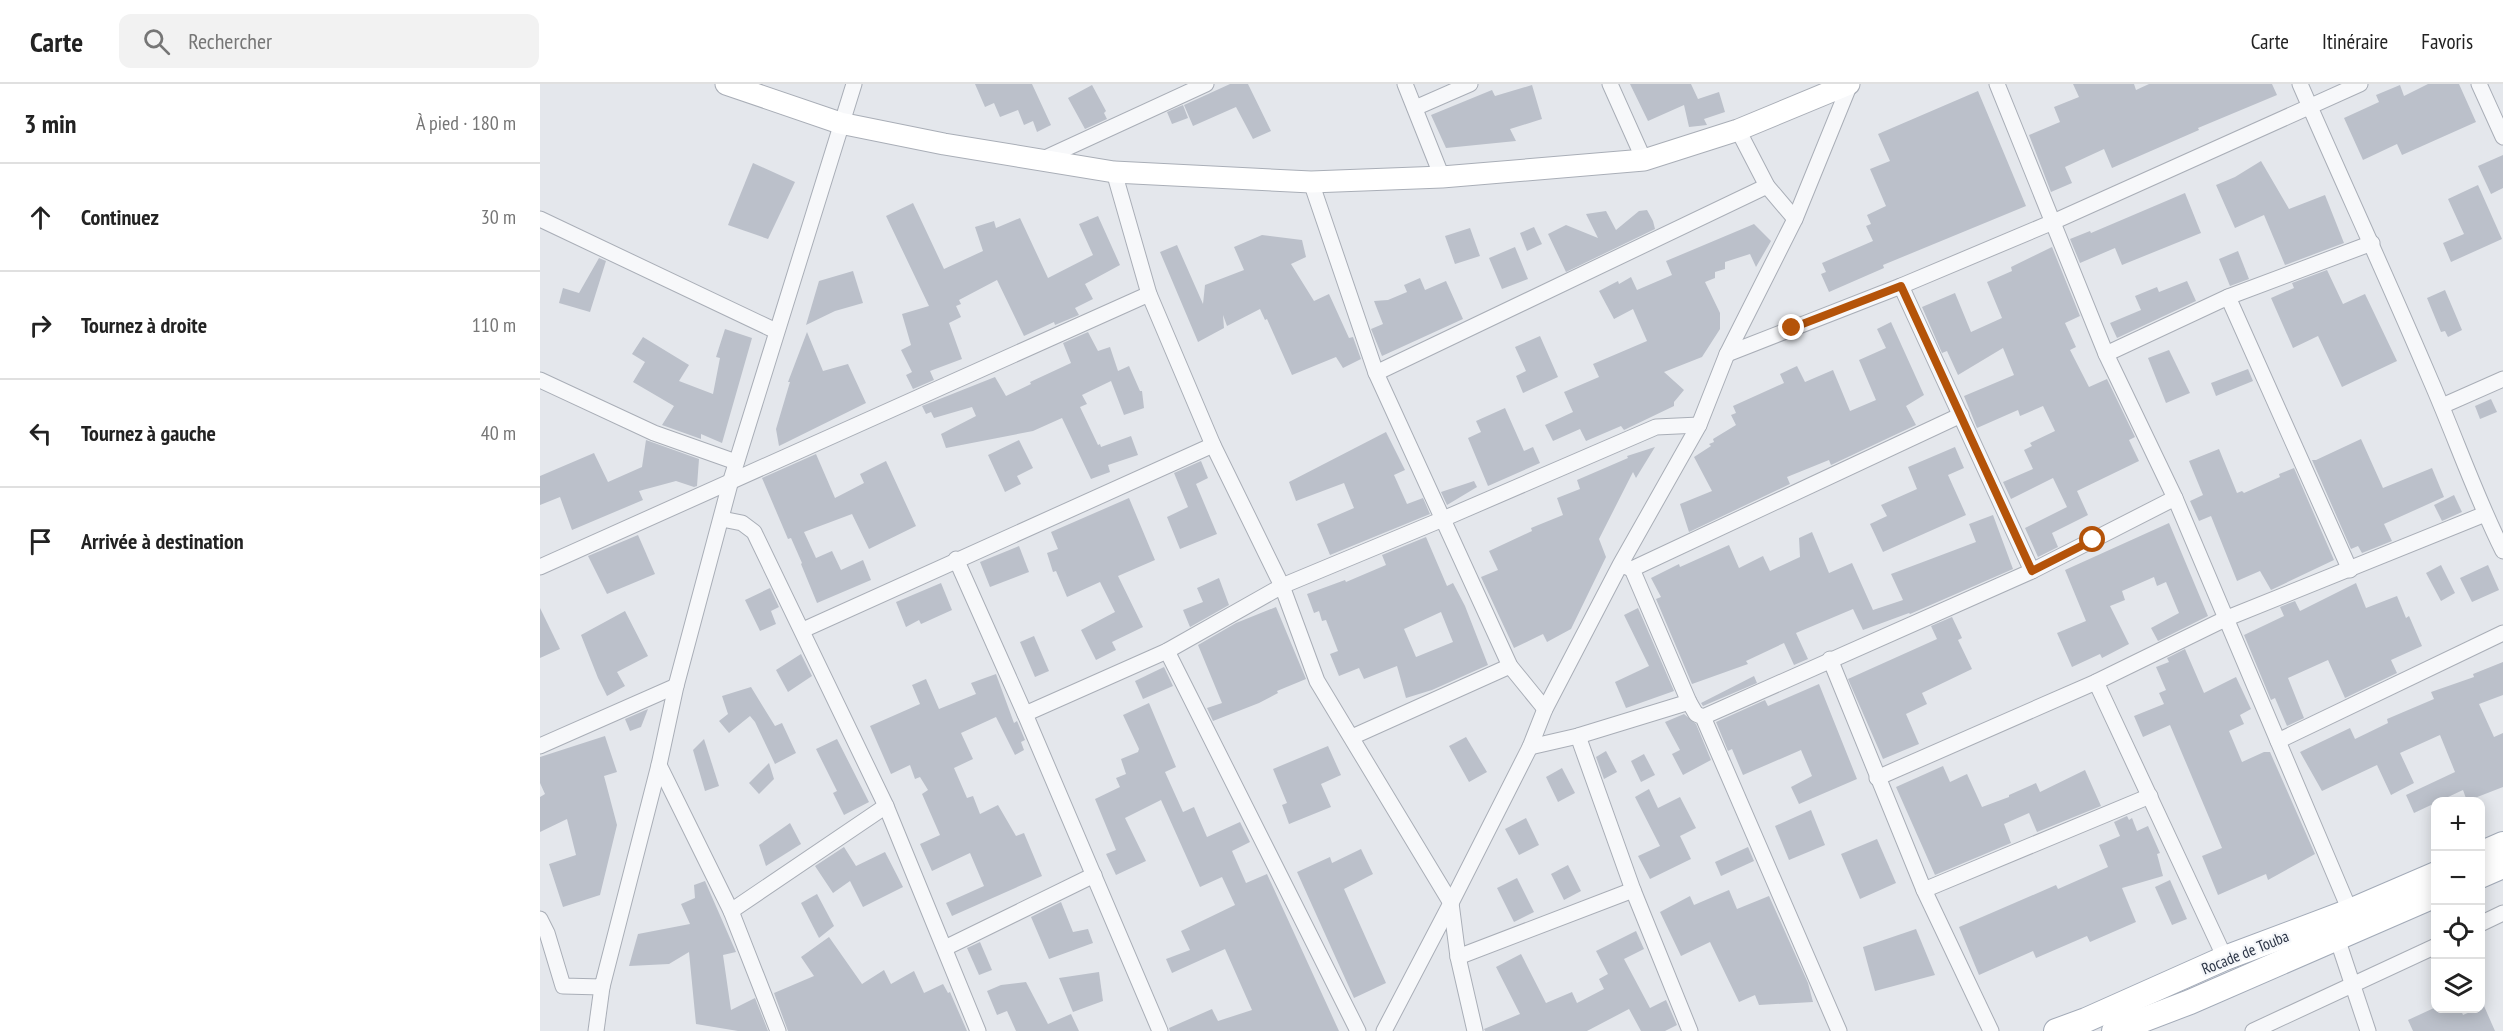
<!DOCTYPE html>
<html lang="fr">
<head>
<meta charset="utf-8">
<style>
  :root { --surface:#fff; --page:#f2f2f2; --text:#222; --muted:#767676; --line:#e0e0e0 }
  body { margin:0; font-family:"PT Sans Narrow",sans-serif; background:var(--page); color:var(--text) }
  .controls { position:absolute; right:18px; bottom:18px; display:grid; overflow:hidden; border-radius:12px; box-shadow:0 3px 15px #0003 }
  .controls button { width:54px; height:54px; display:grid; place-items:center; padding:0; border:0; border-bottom:2px solid var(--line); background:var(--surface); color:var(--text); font:30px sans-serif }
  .stop { position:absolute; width:18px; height:18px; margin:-14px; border:4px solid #b45309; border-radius:50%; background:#fff }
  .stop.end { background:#b45309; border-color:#fff; box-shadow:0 2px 6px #0008 }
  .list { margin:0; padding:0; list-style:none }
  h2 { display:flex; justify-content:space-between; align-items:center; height:78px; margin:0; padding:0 24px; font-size:26px }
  h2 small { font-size:20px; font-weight:400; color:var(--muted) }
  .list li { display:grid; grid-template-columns:39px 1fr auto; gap:18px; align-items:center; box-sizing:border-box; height:108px; padding:0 24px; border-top:2px solid var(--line) }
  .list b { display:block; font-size:22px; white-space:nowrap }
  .list em { font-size:20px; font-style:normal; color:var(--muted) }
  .icon { flex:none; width:33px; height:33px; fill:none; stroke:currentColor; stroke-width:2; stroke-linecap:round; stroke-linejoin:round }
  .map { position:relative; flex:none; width:1963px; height:947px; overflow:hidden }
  header { display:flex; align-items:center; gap:36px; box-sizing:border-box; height:84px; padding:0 30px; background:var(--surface); border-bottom:2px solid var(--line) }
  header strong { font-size:28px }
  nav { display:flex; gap:33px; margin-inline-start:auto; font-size:21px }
  .search { width:420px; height:54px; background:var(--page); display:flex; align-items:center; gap:15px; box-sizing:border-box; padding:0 21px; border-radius:12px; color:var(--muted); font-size:22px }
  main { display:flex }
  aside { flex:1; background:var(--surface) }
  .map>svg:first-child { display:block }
  .building { fill:#bbc0ca; fill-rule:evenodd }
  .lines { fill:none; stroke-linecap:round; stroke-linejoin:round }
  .street-casing { stroke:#a9aeb7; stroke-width:17 }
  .secondary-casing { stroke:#a9aeb7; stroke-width:23 }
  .primary-casing { stroke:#a3abb8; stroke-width:26 }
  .street { stroke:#f7f8fa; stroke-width:15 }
  .secondary { stroke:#fff; stroke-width:21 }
  .primary { stroke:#fff; stroke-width:24 }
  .route { stroke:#b45309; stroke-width:8 }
  .labels { text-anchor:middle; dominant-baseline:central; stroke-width:4.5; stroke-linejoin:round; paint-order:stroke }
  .street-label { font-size:16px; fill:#2b3445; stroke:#f4f6f9 }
</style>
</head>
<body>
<header>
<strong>Carte</strong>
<div class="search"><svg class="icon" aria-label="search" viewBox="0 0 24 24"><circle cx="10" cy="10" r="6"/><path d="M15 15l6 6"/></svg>Rechercher</div>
<nav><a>Carte</a><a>Itinéraire</a><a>Favoris</a></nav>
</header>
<main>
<aside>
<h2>3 min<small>À pied · 180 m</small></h2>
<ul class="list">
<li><svg class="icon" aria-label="ahead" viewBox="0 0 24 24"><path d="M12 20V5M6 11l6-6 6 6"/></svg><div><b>Continuez</b></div><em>30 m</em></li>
<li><svg class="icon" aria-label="right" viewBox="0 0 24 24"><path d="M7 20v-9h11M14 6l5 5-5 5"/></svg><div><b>Tournez à droite</b></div><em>110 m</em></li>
<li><svg class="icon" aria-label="left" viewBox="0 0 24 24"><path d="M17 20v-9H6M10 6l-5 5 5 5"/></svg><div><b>Tournez à gauche</b></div><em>40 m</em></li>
<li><svg class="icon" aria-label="arrive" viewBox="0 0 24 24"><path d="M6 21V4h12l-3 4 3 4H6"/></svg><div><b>Arrivée à destination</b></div></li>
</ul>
</aside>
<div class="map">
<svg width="1963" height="947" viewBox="0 0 1963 947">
  <rect width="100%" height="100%" fill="#e4e7ec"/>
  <g class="building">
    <polygon points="435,0 492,0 511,41 497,48 493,37 484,41 478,26 460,33 454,19 445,23"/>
    <polygon points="690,0 708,0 731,47 713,55 696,23 653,42 644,21"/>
    <polygon points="1090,0 1151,0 1158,15 1179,8 1185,28 1164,35 1167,41 1149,43 1144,21 1108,37"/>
    <polygon points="1533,0 1594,0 1596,6 1609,0 1732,0 1737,11 1658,44 1659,46 1572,84 1564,65 1525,83 1532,99 1511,108 1489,51 1520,38 1514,23 1539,13"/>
    <polygon points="1888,0 1919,0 1936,38 1862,71 1857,60 1823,76 1804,34 1839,18 1836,11 1860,1 1864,12"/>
    <polygon points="552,1 566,27 564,29 567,35 545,45 528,14"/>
    <polygon points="992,1 1002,35 970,45 976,57 906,64 891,31 952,6 955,12"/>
    <polygon points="1438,7 1486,122 1343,181 1344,184 1289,208 1281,190 1286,188 1282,179 1333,157 1326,142 1331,140 1327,131 1346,122 1330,85 1350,77 1338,50"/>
    <polygon points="643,21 648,34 632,40 627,28"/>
    <polygon points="1963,71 1963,104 1951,110 1938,82"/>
    <polygon points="1721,77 1749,125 1785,111 1804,159 1745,181 1724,131 1695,144 1676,101 1695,93"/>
    <polygon points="213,79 255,98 228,155 188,141"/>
    <polygon points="1938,101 1962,155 1911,178 1903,159 1924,150 1908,115"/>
    <polygon points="1645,109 1661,149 1582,181 1575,164 1540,179 1530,155 1550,147 1551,149"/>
    <polygon points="373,119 404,185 443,167 435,143 454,137 456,144 480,134 508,194 553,171 539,140 558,132 580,181 545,200 553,215 535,224 539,231 515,241 514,238 484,252 457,196 419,216 421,220 416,222 421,233 409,239 422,275 390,287 394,296 373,305 366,291 372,288 361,266 371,261 362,230 389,222 346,132"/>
    <polygon points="1107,126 1113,137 1115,145 1026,188 1008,150 1026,141 1058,154 1046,130 1066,127 1076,146 1099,127"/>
    <polygon points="1214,140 1231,157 1216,183 1210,170 1185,178 1185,185 1175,188 1175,194 1165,198 1180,229 1180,245 1162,273 1124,288 1144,306 1134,318 1134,322 1084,346 1081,342 1046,357 1040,345 1013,357 1005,341 1033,328 1024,308 1059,293 1053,280 1107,257 1093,225 1074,235 1059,207 1078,197 1079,200 1091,193 1097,206 1132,191 1126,177"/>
    <polygon points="994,143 1002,160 987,167 980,149"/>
    <polygon points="930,144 940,172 915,180 905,152"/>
    <polygon points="722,151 762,156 766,173 751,180 774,217 789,210 809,254 813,253 821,275 803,284 796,273 752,291 727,235 725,236 720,225 687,242 683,231 684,244 658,258 620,168 637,161 663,220 665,201 704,186 694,163"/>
    <polygon points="975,163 988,195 962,205 949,174"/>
    <polygon points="1512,163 1540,232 1525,239 1536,263 1530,266 1549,303 1567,295 1595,353 1589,356 1599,377 1537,407 1548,431 1512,449 1518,463 1498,473 1485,444 1527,423 1513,394 1471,415 1463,398 1493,385 1484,366 1492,362 1490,359 1515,347 1503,322 1480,332 1478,326 1437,344 1424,312 1474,291 1463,264 1418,291 1407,267 1402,269 1382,223 1415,209 1431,248 1462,234 1447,198 1472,187 1471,183"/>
    <polygon points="1698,167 1709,195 1690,202 1679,175"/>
    <polygon points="59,174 66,177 50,228 19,219 23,204 39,209"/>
    <polygon points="1787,186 1803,220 1825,210 1857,277 1802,303 1778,252 1753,264 1731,214 1754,204 1752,199"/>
    <polygon points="313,187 323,219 295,227 266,241 279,197"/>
    <polygon points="880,194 885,206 906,197 923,235 842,272 831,245 843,240 834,217 848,216 867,208 864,201"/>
    <polygon points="1647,197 1656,217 1577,254 1570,239 1601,226 1595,212 1617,203 1619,208"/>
    <polygon points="1905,206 1922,246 1908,253 1905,247 1901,248 1887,214"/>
    <polygon points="1351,238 1384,311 1366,322 1376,341 1291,381 1289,376 1247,393 1250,400 1149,448 1140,420 1172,407 1154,373 1171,362 1169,360 1174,358 1173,355 1196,341 1191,331 1196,329 1193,322 1244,299 1240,290 1257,282 1265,298 1293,286 1310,327 1336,316 1319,276 1346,264 1337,245"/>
    <polygon points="185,245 212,254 182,359 161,350 161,355 122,341 134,322 93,298 105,278 92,270 103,253 149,281 139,297 173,310 180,274 176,273"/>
    <polygon points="267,248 283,287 308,280 326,319 239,362 236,345 250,298 248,298"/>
    <polygon points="548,248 558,267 570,263 578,287 589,282 600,307 602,307 604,324 584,331 571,297 542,311 547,320 540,323 558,361 560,360 561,363 591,352 598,371 568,381 570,388 551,395 522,334 493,347 406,364 401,350 436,332 432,323 394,334 391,328 386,330 382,322 455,293 466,312 491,300 490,298 531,279 523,259"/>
    <polygon points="1000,252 1018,293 983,309 976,292 986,287 975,263"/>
    <polygon points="1629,266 1650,309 1626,319 1608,274"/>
    <polygon points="1708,285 1713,297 1676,312 1671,299"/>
    <polygon points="1951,315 1957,328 1940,335 1935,322"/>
    <polygon points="965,324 984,367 993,363 1000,379 948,402 928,354 941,348 936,337"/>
    <polygon points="846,348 865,386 854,391 867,420 883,414 890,430 790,471 777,440 814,424 804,399 756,417 749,398"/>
    <polygon points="1821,355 1843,404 1892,384 1904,413 1844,440 1852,457 1822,469 1818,462 1811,465 1772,376 1776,376"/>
    <polygon points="106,356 159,375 157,402 154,403 136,397 99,407 103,416 32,446 20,413 0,421 0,392 54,369 68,398 102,383"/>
    <polygon points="479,356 493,384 477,392 481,400 465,408 448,371"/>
    <polygon points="1115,363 1096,394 1093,388 1059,455 1066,473 1031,545 1007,558 1003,550 974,564 941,493 958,486 949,467 992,447 991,444 1023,431 1017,414 1040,405 1037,396 1088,374 1087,372"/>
    <polygon points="1415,363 1424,384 1408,391 1426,431 1343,468 1330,440 1347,432 1341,421 1377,405 1368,383"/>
    <polygon points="1679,365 1697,409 1702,407 1704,409 1740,393 1739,390 1754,384 1794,476 1731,506 1720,487 1697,497 1671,432 1659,437 1650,417 1663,411 1649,377"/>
    <polygon points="276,370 295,414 324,399 320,390 346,377 376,442 329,465 312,430 264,448 276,474 292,467 301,486 323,476 331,496 277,519 261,480 262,479 251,454 248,455 222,394"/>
    <polygon points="661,377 668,394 656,400 677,450 640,465 627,433 648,423 634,389"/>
    <polygon points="934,397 937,403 907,421 901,408"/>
    <polygon points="1914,411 1922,428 1902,437 1894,421"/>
    <polygon points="589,414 615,476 578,492 603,543 572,558 576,566 556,576 541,546 575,528 560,498 527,513 516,487 513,488 507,469 518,465 511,448"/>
    <polygon points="1453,431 1473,485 1370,530 1369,529 1323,546 1313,525 1256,549 1268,575 1254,581 1244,559 1206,577 1208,580 1152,600 1116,515 1121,513 1111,494 1139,480 1140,483 1189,461 1199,484 1223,472 1230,487 1260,473 1259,454 1272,448 1289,489 1312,479 1333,526 1363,516 1351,490 1436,458 1429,440"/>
    <polygon points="1629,439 1668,532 1618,557 1611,544 1639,529 1626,498 1617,502 1614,493 1582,507 1585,516 1570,522 1589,560 1562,574 1560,570 1532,583 1517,549 1546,537 1525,486"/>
    <polygon points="98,451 115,490 67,510 48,472"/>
    <path d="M886 453 907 502 913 499 925 522 948 581 892 606 866 614 857 582 824 595 819 584 799 592 790 570 798 567 786 536 782 537 779 527 774 529 767 510 805 496 806 498 846 481 842 471ZM901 528 913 558 876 573 864 545Z"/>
    <polygon points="479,462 489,488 450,503 440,478"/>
    <polygon points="1901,481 1915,509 1901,517 1886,489"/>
    <polygon points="1948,481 1959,506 1932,518 1920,494"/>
    <polygon points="679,494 689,521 650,543 643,526 663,518 657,504"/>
    <polygon points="401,499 412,526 381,540 379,536 366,543 356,518"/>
    <polygon points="1816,499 1826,524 1857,512 1866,534 1869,532 1882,562 1851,576 1857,589 1805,614 1788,576 1748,594 1764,634 1747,642 1735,614 1731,616 1704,551 1744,532 1740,523 1755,517 1760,527"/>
    <polygon points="230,504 239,523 231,527 236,540 220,547 205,516"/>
    <polygon points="736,523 766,595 737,607 738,609 719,619 673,637 667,624 682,619 658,561 696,539"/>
    <polygon points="0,524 20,565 0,574"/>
    <polygon points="1098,524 1134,607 1086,624 1075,598 1109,582 1084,531"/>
    <polygon points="85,527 108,572 77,588 85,602 67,612 58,594 41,551"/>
    <polygon points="1412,533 1422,554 1418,556 1432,585 1382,609 1387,620 1366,630 1379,660 1343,675 1308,595 1397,555 1391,542"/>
    <polygon points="494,552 509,587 495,593 480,558"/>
    <polygon points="1645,565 1664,609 1696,593 1711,625 1700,631 1704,640 1689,647 1702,678 1724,668 1730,668 1775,770 1728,796 1726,790 1678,811 1662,772 1682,764 1630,641 1603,653 1594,632 1624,620 1619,609 1626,606 1616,583 1629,578 1627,574"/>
    <polygon points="261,570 272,592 248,608 236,586"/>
    <polygon points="1963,578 1963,611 1939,620 1954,653 1963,649 1963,703 1927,717 1923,706 1874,729 1866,711 1915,688 1900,651 1860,669 1874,699 1851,711 1837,681 1782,707 1760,668 1810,644 1815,655 1848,639 1847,635 1894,615 1891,608 1934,593 1933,590"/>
    <polygon points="624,583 633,602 603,615 595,597"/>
    <polygon points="456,590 474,639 477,637 485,656 481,658 484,666 475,671 456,633 421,649 433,675 414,684 427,714 433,712 440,730 458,721 476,752 484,749 502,792 412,832 406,819 444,802 430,769 392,787 380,760 400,751 382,710 388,706 380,693 375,695 370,681 351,690 330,642 380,620 372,601 386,595 399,625 436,610 431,599"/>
    <polygon points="1214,592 1217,599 1163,622 1161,619"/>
    <polygon points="1279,600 1317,695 1259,720 1251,703 1272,692 1261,666 1203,691 1192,665 1188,667 1176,638 1225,616 1228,622"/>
    <polygon points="211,603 235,642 242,639 256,669 235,680 215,638 210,632 189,649 179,637 188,630 182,612"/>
    <polygon points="609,619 636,683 625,688 643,728 654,723 667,753 700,738 710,758 692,767 706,799 727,790 799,947 630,947 629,944 672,925 678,937 712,926 685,865 632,889 626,875 650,866 641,847 695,821 682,793 660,803 621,716 585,734 606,777 576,791 566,770 576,766 555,715 580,703 576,694 586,690 581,675 598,668 599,665 583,631"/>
    <polygon points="108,625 101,643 90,647 85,635"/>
    <polygon points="1144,630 1156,640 1171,676 1143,691 1132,670 1140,666 1125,638"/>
    <polygon points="65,652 77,688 64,692 77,741 60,811 23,823 9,780 36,771 27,735 0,748 0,713 5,710 0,699 0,673"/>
    <polygon points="926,653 947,688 929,698 909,662"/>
    <polygon points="164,655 179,702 165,707 153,666"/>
    <polygon points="297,655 329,718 304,731 293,709 297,707 276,665"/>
    <polygon points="788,662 801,691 781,700 791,723 749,740 742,721 747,719 733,685"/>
    <polygon points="1066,667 1077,688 1064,695 1056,673"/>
    <polygon points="1104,670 1115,691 1101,698 1091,677"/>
    <polygon points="229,679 234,695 219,710 209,699"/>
    <polygon points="1403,682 1410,698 1427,690 1442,723 1469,713 1469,711 1496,699 1500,708 1545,686 1561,722 1497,748 1489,729 1464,740 1471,759 1395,791 1356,703"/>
    <polygon points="1022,684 1035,709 1018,718 1006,693"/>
    <polygon points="1109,705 1118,724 1140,713 1156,744 1140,752 1151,775 1110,795 1098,772 1120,762 1095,713"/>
    <polygon points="1271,726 1285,761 1249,776 1235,742"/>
    <polygon points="1587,732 1589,736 1592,734 1597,747 1608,742 1620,769 1617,770 1623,792 1582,804 1596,838 1550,858 1547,852 1496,874 1493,867 1439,891 1419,843 1516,801 1518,805 1568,783 1559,761 1580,752 1574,738"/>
    <polygon points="986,734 999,761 979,771 965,745"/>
    <polygon points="250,739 261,760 226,782 219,761"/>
    <polygon points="1337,755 1356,799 1320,815 1301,770"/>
    <polygon points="304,763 316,782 345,768 363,803 323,823 310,797 293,809 275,782"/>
    <polygon points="1208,763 1214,777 1181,792 1175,778"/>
    <polygon points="821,765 833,790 804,805 846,899 814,914 757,788 790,773 792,779"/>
    <polygon points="1028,781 1041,807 1024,816 1011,790"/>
    <polygon points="977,794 994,828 974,838 957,804"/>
    <polygon points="1630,796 1647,835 1632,841 1615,803"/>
    <polygon points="165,797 196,868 183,871 191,926 215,914 228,947 198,947 156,940 149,868 129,880 89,882 98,850 150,840 141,820 155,814 154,801"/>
    <polygon points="1189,806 1197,825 1229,812 1268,899 1273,918 1219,921 1215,911 1199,918 1170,858 1141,872 1120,828 1150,812 1154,821"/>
    <polygon points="277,810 294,842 279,854 261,819"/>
    <polygon points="521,818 533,848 548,845 553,859 509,875 491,833"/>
    <polygon points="1376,845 1395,891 1335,907 1323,863"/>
    <polygon points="1096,847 1104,865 1084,875 1110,924 1126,916 1137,941 1125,947 1101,947 1089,925 1047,947 945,947 944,945 980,930 956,883 981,870 1006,919 1032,908 1037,919 1064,905 1059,895 1068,890 1056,867"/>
    <polygon points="289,853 322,900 344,886 351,900 374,887 384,909 403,900 408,909 410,908 427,947 248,947 234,909 274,892 261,873"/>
    <polygon points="440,858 452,886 439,891 427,864"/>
    <polygon points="559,888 563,917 533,928 519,894"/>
    <polygon points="486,898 508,940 531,930 539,947 476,947 467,927 457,931 447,907 461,901"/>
    <polygon points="1944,922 1955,947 1873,947 1868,936 1894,924 1920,924 1923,931"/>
  </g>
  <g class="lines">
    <defs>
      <g id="street">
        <polyline points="865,0 902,93"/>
        <polyline points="1070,0 1104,76"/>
        <polyline points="1457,0 1566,270 1635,414 1810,827"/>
        <path d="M1760 0C1803 99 1848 196 1890 295 1915 352 1935 411 1963 467"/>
        <polyline points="1939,0 1963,53"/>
        <polyline points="875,24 930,0"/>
        <polyline points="1198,46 1227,102 1255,135"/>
        <polyline points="503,75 666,0"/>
        <polyline points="574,88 609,210 673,361 742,502 777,597 911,819 918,873 935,947"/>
        <polyline points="771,98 836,289 970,582 1005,625"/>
        <polyline points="0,135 236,247"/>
        <polyline points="1361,202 1492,487"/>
        <polyline points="1688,213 1810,486"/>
        <polyline points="1187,270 1361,202 1513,138 1820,0"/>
        <polyline points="1566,270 1688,213 1832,159"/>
        <polyline points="836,289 1227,102"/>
        <polyline points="0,296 114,349 196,378"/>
        <polyline points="1902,322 1963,295"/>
        <polyline points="182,435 202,439 214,448 346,722 438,947"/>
        <polyline points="416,475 485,630 620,947"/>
        <polyline points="1084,482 1092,485 1421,331"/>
        <polyline points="0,483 609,210"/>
        <polyline points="1092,485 1149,618 1156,630 1163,633 1299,947"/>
        <polyline points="263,546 673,361"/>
        <polyline points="627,567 818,947"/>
        <polyline points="1290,575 1384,806 1451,947"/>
        <polyline points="1556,598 1685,874"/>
        <polyline points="485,630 627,567 742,502 903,435 1116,343 1159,341"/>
        <polyline points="1163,633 1492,487 1635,414"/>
        <polyline points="1038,652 1093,806 1150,947"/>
        <polyline points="812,653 970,582"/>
        <polyline points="1738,657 1963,549"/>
        <polyline points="0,662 136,602"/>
        <polyline points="990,663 1038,652 1149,618"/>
        <polyline points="119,681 191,827 238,947"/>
        <polyline points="1337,694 1556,598 1685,535 1945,430"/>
        <polyline points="1384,806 1610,712"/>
        <polyline points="191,827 346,722"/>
        <polyline points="0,835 7,849 23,902 62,903 119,681 136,602 191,396 314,0"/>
        <polyline points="1940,840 1963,829"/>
        <polyline points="1797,854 1828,947"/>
        <polyline points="405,864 554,791"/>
        <polyline points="918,873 1093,806"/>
        <polyline points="56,947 62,903"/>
        <polyline points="844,947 911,819 990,663 1005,625 1080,481 1159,341 1187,270 1255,135 1310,0"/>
        <polyline points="1713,947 1896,862"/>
      </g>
      <polyline id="secondary" points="186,0 300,39 404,60 574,88 771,98 902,93 1104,76 1198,46 1309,0"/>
      <g id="primary">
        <polyline points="1940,770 1963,760"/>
        <polyline points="1940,792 1963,782"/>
        <polyline points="1516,947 1546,936 1685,874 1810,827 1896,790"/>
        <polyline points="1574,947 1650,918 1896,811"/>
      </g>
    </defs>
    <use href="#street" class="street-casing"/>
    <use href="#secondary" class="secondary-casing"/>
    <use href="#primary" class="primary-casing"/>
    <use href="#street" class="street"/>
    <use href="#secondary" class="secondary"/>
    <use href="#primary" class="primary"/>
  </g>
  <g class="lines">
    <polyline class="route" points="1252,244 1361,202 1492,487 1553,456"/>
  </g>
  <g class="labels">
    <g class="street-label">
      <text transform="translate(1705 868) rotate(-22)">Rocade de Touba</text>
    </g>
  </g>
</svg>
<div class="controls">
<button>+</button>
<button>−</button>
<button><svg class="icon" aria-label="locate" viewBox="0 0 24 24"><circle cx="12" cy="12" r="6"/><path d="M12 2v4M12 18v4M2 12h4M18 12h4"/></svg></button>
<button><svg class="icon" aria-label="layers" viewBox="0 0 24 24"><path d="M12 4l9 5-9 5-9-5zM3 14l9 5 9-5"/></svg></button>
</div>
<div class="stop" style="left:1553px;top:456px"></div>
<div class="stop end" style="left:1252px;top:244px"></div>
</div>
</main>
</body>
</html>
